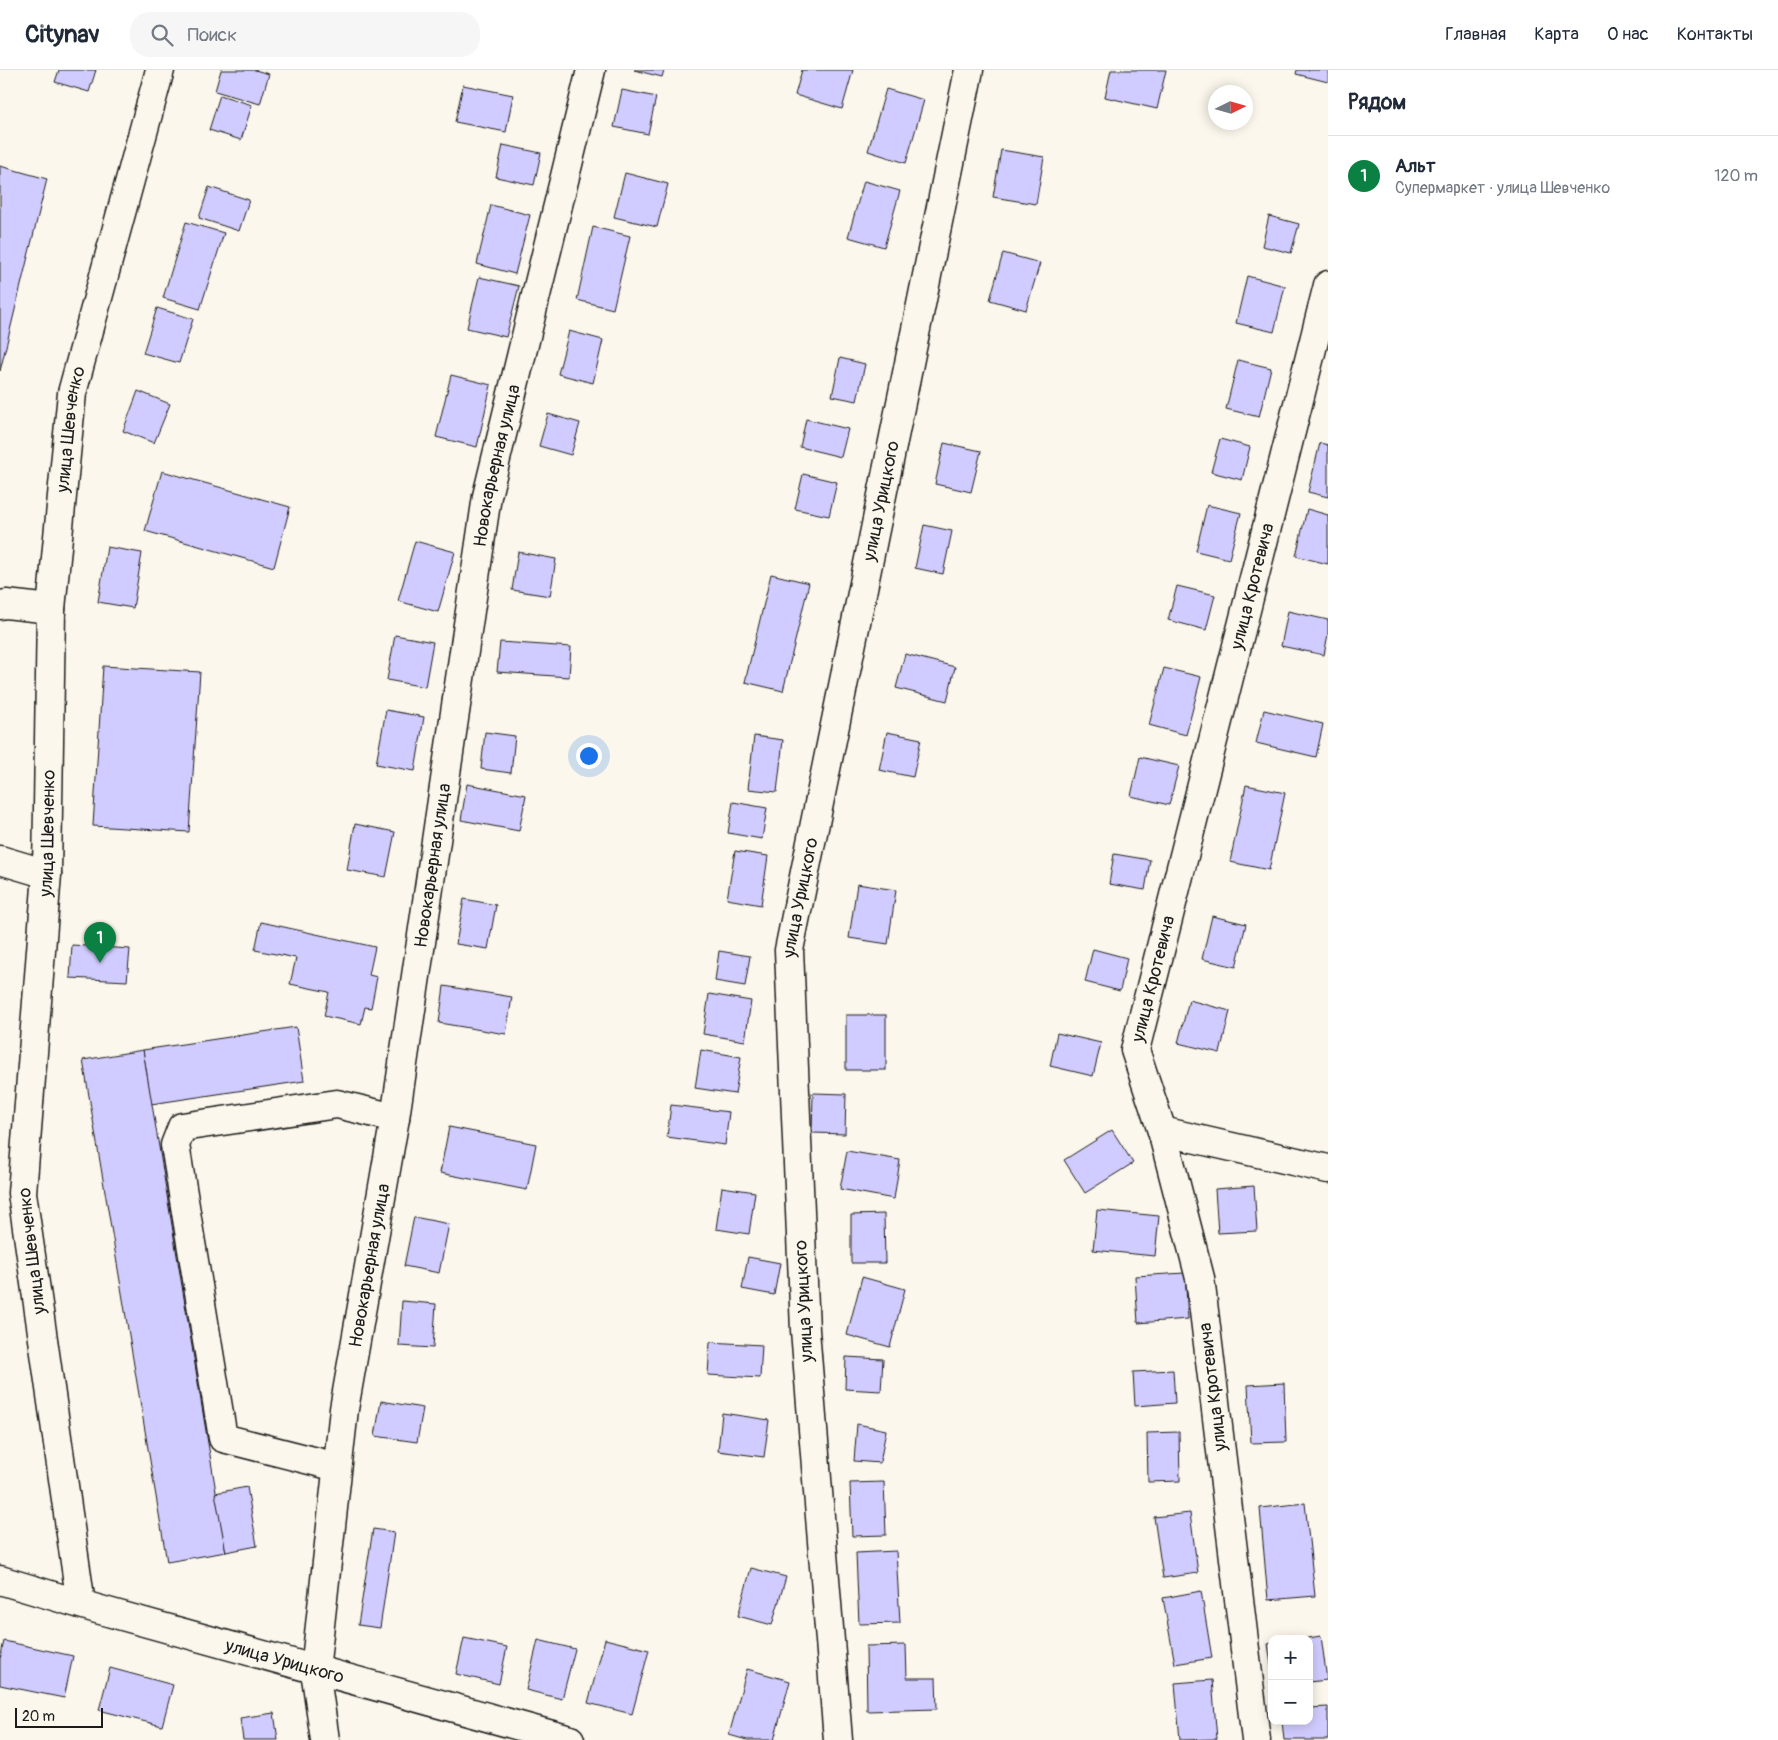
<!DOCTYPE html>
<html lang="ru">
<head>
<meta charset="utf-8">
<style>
  :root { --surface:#fff; --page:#f6f6f7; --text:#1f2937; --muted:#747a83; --line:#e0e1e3; --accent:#0b8043 }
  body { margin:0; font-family:Pangolin,sans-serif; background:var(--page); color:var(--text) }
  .controls { position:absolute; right:15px; bottom:15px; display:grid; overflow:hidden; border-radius:10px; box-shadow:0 2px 12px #0003 }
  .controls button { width:45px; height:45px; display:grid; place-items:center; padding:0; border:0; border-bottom:1px solid var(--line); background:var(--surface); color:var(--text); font:25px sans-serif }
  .compass { position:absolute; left:1208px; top:15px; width:45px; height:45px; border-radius:50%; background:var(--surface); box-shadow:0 2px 12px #0003; rotate:85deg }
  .scale { position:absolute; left:15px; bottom:12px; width:88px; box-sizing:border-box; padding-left:5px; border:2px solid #1c1c1c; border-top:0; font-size:14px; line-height:18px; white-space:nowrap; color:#1c1c1c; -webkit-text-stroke:4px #fbf7ec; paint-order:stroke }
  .you { position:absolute; left:588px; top:685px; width:18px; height:18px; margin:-12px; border:4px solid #fff; border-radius:50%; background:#1a73e8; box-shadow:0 0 0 8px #1a73e833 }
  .badge { display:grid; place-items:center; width:32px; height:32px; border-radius:50%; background:var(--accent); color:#fff; font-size:16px; font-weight:700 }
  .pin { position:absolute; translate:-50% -41px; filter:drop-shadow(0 1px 2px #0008) }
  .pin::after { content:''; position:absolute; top:26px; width:18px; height:15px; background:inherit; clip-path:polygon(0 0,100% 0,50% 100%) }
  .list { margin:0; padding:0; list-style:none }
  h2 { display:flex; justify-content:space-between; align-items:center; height:65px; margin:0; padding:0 20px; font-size:21px }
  h2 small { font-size:16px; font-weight:400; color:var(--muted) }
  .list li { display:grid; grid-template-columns:32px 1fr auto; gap:15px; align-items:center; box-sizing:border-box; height:80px; padding:0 20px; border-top:1px solid var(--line) }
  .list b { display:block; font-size:19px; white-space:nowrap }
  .list p { margin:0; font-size:16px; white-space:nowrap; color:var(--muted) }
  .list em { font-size:16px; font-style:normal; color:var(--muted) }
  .icon { flex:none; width:28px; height:28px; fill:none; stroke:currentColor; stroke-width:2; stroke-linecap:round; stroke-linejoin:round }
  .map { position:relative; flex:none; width:1328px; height:1670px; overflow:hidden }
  header { display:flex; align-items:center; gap:30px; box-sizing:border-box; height:70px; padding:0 25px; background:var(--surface); border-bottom:1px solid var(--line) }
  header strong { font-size:24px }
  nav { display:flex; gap:28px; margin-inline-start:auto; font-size:18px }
  .search { width:350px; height:45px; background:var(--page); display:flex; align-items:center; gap:12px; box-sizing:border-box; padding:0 18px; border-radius:20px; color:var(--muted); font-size:19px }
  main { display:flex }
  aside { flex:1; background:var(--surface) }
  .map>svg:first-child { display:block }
  .building { fill:#d1ccff; stroke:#1c1c1c }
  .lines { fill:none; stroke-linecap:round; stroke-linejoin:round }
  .minor-casing { stroke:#1c1c1c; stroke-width:31 }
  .minor { stroke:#fbf7ec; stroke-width:28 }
  .labels { text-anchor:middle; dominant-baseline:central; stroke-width:4; stroke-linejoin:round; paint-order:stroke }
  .street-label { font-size:18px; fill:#1c1c1c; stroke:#fbf7ec }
</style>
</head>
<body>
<header>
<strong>Citynav</strong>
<div class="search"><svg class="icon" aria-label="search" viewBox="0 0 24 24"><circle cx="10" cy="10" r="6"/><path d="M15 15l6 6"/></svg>Поиск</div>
<nav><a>Главная</a><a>Карта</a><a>О нас</a><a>Контакты</a></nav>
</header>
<main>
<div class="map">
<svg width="1328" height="1670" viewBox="0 0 1328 1670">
  <rect width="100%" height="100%" fill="#fbf7ec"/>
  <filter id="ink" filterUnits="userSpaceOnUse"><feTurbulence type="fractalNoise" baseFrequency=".02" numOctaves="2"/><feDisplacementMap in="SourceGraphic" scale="10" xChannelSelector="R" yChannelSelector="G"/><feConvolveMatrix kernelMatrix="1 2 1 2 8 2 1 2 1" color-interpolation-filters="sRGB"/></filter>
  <g filter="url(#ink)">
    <g class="building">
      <polygon points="59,0 96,0 89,22 55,12"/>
      <polygon points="221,0 255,0 269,4 260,34 215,21"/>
      <polygon points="634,0 664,0 662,7"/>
      <polygon points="802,0 853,0 842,39 795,25"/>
      <polygon points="1111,0 1166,0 1157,39 1105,27"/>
      <polygon points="1297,0 1328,0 1328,12 1296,4"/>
      <polygon points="463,15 513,25 506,62 455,52"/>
      <polygon points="886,19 924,30 906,93 868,81"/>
      <polygon points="622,20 656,27 648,64 614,57"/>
      <polygon points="220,25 252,35 241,70 209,60"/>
      <polygon points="503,75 541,83 534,115 496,107"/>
      <polygon points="1001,80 1044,87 1036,134 993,127"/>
      <polygon points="0,96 47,109 0,301"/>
      <polygon points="625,103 668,114 657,157 614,147"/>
      <polygon points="864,111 900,121 884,177 848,167"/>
      <polygon points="209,117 249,130 239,161 199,148"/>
      <polygon points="491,135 530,145 515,204 477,194"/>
      <polygon points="1269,146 1299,154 1291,183 1262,176"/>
      <polygon points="186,152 224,163 200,239 163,228"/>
      <polygon points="593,157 630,166 613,239 577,230"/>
      <polygon points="1003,183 1040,193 1026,240 990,230"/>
      <polygon points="1247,206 1285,216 1274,262 1236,253"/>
      <polygon points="479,207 519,216 506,267 467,258"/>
      <polygon points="157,238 193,249 179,293 143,283"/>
      <polygon points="569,261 603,270 593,313 558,304"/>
      <polygon points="840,288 865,294 857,331 832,326"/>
      <polygon points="1238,290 1271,298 1259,347 1226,339"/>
      <polygon points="451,305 491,315 477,377 436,367"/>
      <polygon points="138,321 170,334 154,373 123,361"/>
      <polygon points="548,344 580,353 571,385 539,376"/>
      <polygon points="806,349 848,359 841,387 800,377"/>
      <polygon points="1220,369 1250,377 1242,410 1211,402"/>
      <polygon points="944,373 981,381 971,422 935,414"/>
      <polygon points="1320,373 1328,375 1328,427 1308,422"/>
      <polygon points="162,401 290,437 274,497 145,461"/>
      <polygon points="803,404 837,412 829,446 795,439"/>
      <polygon points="1207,435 1241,443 1229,489 1196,481"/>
      <polygon points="1307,439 1328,445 1328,494 1296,486"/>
      <polygon points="924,455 952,461 943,504 915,498"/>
      <polygon points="415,471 455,482 438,542 398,531"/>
      <polygon points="107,477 142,483 133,538 98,532"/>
      <polygon points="518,482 556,489 550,526 512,520"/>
      <polygon points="771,504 809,513 783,621 745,612"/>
      <polygon points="1177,516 1215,525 1206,560 1168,550"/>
      <polygon points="1288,541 1328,550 1328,564 1324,585 1281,576"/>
      <polygon points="395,565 433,572 425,617 387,610"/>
      <polygon points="500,572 571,577 569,607 497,602"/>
      <polygon points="905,584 955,597 947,631 896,618"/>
      <polygon points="103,596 200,602 189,762 93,756"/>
      <polygon points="1164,598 1201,607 1186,665 1149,655"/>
      <polygon points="386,640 424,647 415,701 376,694"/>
      <polygon points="1264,640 1323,654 1316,687 1256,673"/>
      <polygon points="485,662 515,666 511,703 481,699"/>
      <polygon points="887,662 921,669 913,707 879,700"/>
      <polygon points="754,666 783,670 777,722 748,719"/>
      <polygon points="1140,687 1179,696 1169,735 1131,726"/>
      <polygon points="467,714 526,725 519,761 461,750"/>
      <polygon points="1246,715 1285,723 1269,800 1230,792"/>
      <polygon points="733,732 767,738 762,769 728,763"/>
      <polygon points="355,754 395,762 386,807 347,800"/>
      <polygon points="735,781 768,786 761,835 727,829"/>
      <polygon points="1114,784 1150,790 1145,820 1109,814"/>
      <polygon points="857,814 896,820 888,874 849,868"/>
      <polygon points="464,829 496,835 488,879 456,874"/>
      <polygon points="1212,846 1246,854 1236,897 1202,889"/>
      <polygon points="261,852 375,877 369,905 377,907 371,938 365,937 361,954 324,946 329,922 290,914 296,888 255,880"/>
      <polygon points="72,875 130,879 127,911 70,908"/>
      <polygon points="1093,879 1127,888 1120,921 1085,912"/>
      <polygon points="719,881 750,886 745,916 715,911"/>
      <polygon points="444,916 512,927 506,964 439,953"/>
      <polygon points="709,924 751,931 745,971 703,964"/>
      <polygon points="1189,930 1230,941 1220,983 1178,973"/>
      <rect x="846" y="945" width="40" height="55"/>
      <polygon points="296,957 304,1011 151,1034 143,980"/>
      <polygon points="1057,963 1101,973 1093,1006 1050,996"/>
      <polygon points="143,980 226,1482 167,1492 83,990"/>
      <polygon points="701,980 741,987 735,1024 695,1018"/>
      <polygon points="813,1023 846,1024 845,1064 812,1063"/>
      <polygon points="671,1035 729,1042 725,1075 667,1067"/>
      <polygon points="449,1057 536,1074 527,1120 440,1103"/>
      <polygon points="1112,1060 1133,1093 1085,1123 1064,1090"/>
      <polygon points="847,1081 900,1090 894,1129 840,1119"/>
      <polygon points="1254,1116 1257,1161 1218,1163 1215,1119"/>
      <polygon points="722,1117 755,1122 749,1164 716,1159"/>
      <polygon points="1097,1140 1159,1146 1155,1186 1093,1180"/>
      <polygon points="884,1144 885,1193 851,1193 851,1145"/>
      <polygon points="414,1147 449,1154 439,1203 404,1196"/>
      <polygon points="748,1187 780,1193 774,1225 742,1219"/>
      <polygon points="1185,1203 1188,1249 1138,1253 1135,1206"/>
      <polygon points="862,1207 905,1219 890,1277 847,1265"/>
      <polygon points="402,1231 436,1234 433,1278 399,1276"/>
      <polygon points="710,1272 762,1275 760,1308 708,1305"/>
      <polygon points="846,1287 883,1289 881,1321 845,1319"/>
      <polygon points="1173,1300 1175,1333 1135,1336 1133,1302"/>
      <polygon points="1284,1313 1286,1372 1251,1373 1248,1315"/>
      <polygon points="381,1331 423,1338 417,1372 375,1366"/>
      <polygon points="722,1343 769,1350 764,1387 718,1381"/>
      <polygon points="857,1354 886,1360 880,1393 854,1391"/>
      <polygon points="1179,1362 1180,1411 1148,1412 1147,1363"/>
      <polygon points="884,1412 886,1465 852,1466 850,1413"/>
      <polygon points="247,1417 257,1476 226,1482 215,1423"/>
      <polygon points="1305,1433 1315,1526 1268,1530 1260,1438"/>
      <polygon points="1190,1443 1198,1503 1163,1508 1154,1447"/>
      <polygon points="373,1459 394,1462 380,1558 358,1555"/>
      <polygon points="896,1481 900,1553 859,1554 856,1483"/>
      <polygon points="751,1498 786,1507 772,1555 738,1546"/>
      <polygon points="1201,1521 1212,1588 1175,1594 1163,1528"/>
      <polygon points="1321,1566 1327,1610 1309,1612 1309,1569 1302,1569"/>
      <polygon points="464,1568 507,1577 499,1614 456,1604"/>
      <polygon points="605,1569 649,1580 632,1644 588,1633"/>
      <polygon points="538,1570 575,1579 562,1629 526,1620"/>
      <polygon points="4,1571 73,1586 64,1628 0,1615 0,1589"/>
      <polygon points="1272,1573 1272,1602 1268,1574"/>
      <polygon points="906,1575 907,1608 936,1608 937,1639 867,1641 866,1576"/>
      <polygon points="110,1598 173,1615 162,1656 99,1640"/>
      <polygon points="747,1599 790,1611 774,1670 747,1670 729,1665"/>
      <polygon points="1212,1610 1217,1669 1180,1670 1175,1613"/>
      <polygon points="1328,1637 1328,1670 1284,1670 1282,1651 1309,1651 1309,1638"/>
      <polygon points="274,1643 278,1670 243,1670 240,1648"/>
    </g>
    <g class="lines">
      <defs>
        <g id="minor">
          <polyline points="0,535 6,534 51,539"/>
          <polyline points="0,790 47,804"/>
          <polyline points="1162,1061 1328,1099"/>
          <polyline points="337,1397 223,1368 175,1075 182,1057 337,1034 395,1048"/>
          <path id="s1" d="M0 1510 97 1539 570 1670"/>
          <path id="s2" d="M81 1534 22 1123 47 804 51 539 72 323 160 0"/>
          <path id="s3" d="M325 1670 315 1600 344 1339 395 1048 487 426 591 0"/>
          <path id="s4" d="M838 1670 805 1260 789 880 969 0"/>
          <path id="s5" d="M1256 1670 1200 1208 1162 1061 1135 980 1328 215"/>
        </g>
      </defs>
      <use href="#minor" class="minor-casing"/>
      <use href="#minor" class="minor"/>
    </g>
  </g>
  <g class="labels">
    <g class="street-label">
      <text stroke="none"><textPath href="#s2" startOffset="1181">улица Шевченко</textPath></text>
      <text stroke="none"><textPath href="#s3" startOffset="1289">Новокарьерная улица</textPath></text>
      <text stroke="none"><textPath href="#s4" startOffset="1250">улица Урицкого</textPath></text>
      <text stroke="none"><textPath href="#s5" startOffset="1181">улица Кротевича</textPath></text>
      <text stroke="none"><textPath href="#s2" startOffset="776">улица Шевченко</textPath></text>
      <text stroke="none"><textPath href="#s3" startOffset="884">Новокарьерная улица</textPath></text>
      <text stroke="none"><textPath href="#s4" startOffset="845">улица Урицкого</textPath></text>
      <text stroke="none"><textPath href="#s5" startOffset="776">улица Кротевича</textPath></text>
      <text transform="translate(32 1181) rotate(-97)">улица Шевченко</text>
      <text stroke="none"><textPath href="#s3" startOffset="479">Новокарьерная улица</textPath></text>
      <text transform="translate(804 1231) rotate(-93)">улица Урицкого</text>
      <text transform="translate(1213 1317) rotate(-97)">улица Кротевича</text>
      <text stroke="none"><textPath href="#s1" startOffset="296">улица Урицкого</textPath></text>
    </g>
  </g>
</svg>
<div class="controls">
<button>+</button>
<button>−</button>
</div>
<svg class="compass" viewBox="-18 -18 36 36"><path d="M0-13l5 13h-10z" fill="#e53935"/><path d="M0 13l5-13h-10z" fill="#747a83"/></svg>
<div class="scale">20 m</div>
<div class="you"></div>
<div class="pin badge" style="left:100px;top:893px">1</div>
</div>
<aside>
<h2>Рядом<small></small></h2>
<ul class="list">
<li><span class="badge">1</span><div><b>Альт</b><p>Супермаркет · улица Шевченко</p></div><em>120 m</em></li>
</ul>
</aside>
</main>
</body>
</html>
